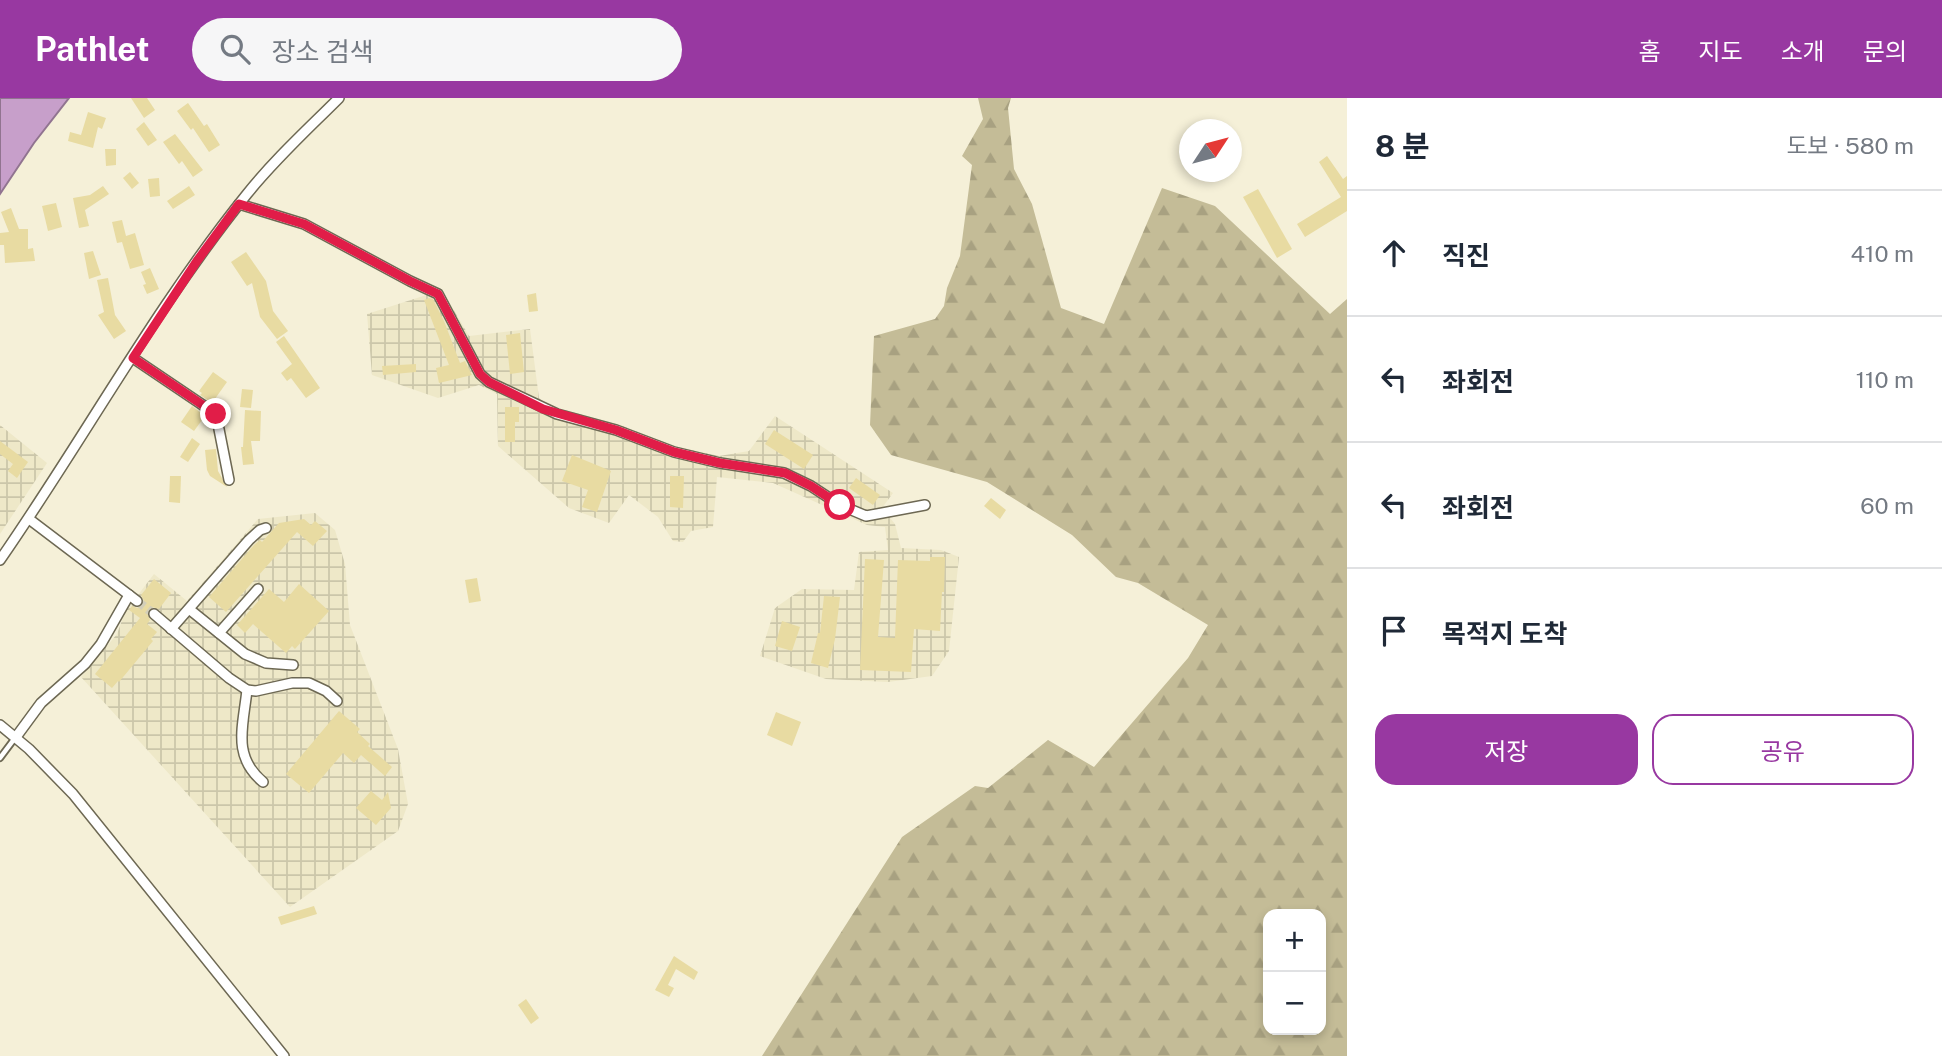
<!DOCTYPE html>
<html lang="ko">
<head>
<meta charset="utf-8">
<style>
  :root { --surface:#fff; --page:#f6f6f7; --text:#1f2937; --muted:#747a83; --line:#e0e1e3; --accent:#9838a1 }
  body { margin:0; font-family:"Public Sans","Noto Sans KR",sans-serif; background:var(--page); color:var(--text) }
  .controls { position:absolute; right:21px; bottom:21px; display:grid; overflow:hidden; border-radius:14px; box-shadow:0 4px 10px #0003 }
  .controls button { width:63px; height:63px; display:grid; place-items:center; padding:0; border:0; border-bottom:2px solid var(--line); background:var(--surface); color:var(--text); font:35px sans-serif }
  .compass { position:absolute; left:1179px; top:21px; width:63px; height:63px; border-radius:50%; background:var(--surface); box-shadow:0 4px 10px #0003; rotate:54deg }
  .stop { position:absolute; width:21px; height:21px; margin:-16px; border:5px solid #e11d48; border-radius:50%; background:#fff }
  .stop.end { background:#e11d48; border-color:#fff; box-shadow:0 2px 7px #0008 }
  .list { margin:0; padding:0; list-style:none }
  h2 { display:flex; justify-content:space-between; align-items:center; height:91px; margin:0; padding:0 28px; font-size:30px }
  h2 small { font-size:23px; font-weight:400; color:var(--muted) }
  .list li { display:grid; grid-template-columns:46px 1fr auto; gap:21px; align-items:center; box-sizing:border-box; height:126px; padding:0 28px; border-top:2px solid var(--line) }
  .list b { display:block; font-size:26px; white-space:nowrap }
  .list em { font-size:23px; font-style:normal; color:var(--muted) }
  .actions { display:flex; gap:14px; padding:21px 28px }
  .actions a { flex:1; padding:16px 0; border:2px solid var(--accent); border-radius:21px; text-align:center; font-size:24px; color:var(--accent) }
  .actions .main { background:var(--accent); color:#fff }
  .icon { flex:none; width:38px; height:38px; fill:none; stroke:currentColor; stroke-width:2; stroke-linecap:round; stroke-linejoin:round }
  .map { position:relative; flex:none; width:1347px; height:958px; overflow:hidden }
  header { display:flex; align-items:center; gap:42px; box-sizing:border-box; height:98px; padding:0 35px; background:var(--accent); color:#fff }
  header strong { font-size:33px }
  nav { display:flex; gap:38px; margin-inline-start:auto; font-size:24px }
  .search { width:490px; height:63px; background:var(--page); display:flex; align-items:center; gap:18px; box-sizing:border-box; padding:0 24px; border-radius:38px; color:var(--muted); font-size:26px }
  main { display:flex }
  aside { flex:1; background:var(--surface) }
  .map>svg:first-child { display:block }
  .industrial { fill:url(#industrial-grid) }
  .forest { fill:url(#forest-firs); fill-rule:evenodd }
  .water { fill:#c79fca; stroke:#917490; stroke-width:2 }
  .building { fill:#e8dba2 }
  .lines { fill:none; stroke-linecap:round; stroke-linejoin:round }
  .minor-tunnel { stroke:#d3cfb9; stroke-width:9; stroke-dasharray:9 4.5; stroke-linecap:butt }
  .service-casing { stroke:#6d6853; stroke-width:8 }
  .minor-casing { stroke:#6d6853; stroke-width:12 }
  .service { stroke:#fff; stroke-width:4.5 }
  .minor { stroke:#fff; stroke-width:9 }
  .route { stroke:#e11d48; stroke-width:9 }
</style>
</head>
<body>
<header>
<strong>Pathlet</strong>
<div class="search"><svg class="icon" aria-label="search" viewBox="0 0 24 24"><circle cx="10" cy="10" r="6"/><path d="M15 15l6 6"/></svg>장소 검색</div>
<nav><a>홈</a><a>지도</a><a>소개</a><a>문의</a></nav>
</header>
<main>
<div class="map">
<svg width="1347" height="958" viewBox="0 0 1347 958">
  <defs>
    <pattern id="industrial-grid" width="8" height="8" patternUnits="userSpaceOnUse" patternTransform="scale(1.75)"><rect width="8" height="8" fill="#eee8c8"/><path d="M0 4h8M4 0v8" fill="none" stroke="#cbc6aa"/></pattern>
    <pattern id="forest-firs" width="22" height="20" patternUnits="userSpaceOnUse" patternTransform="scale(1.75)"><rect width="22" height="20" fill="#c4bc97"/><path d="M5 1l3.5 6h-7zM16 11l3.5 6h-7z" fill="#a8a181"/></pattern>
  </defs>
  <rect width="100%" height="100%" fill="#f5f0d8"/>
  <g class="industrial">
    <polygon points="442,192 469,238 530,231 539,300 546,307 620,327 674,348 719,358 749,353 775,318 893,395 882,410 895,426 901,450 941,452 959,459 949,553 932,578 888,584 826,581 760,558 775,510 802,491 854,492 859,454 888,452 885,429 867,427 773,385 717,379 713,429 691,433 683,444 673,443 658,419 629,397 609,425 569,410 498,348 497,296 479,287 438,300 372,277 367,216"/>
    <polygon points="0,327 47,365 0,436"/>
    <polygon points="315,415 335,432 345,466 350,527 398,651 408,706 398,733 290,809 81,579 117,536 125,514 154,476 187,503 258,421"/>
  </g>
  <path class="forest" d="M978 0H1011L1008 10 1014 71 1032 106 1061 210 1104 226 1162 90 1215 108 1330 216 1347 201V958H762L902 739 975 688 988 690 1048 642 1094 669 1188 560 1208 527 1138 485 1116 479 1072 437 987 384 891 357 870 327 874 238 935 221 944 208 947 190 960 158 972 67 962 58 983 21ZM1268 816H1321V932H1268Z"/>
  <polygon class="water" points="0,0 69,0 34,45 0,96"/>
  <g class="building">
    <polygon points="131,0 147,0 155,12 144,20"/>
    <polygon points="188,5 204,28 207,26 220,47 209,54 193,30 191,32 177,13"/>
    <polygon points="88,14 106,20 102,31 98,29 93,50 68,43 70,34 81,37"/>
    <polygon points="144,24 157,42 148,48 136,31"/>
    <polygon points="175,36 203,72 193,79 182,63 179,66 163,44"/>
    <polygon points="105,51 116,51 116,67 106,68"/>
    <polygon points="1327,58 1343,81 1347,78 1347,113 1305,139 1297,126 1341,99 1319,64"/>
    <polygon points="130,74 139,85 132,91 123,80"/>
    <polygon points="159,80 160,98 150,99 148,81"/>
    <polygon points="103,88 109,96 85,112 89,128 79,130 73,100 90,97"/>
    <polygon points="189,88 195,97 173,111 167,103"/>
    <polygon points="1258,91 1292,151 1277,160 1243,99"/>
    <polygon points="56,105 62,129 48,133 42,108"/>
    <polygon points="11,110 19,131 28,131 28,151 33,150 35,163 5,165 4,147 0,147 0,135 9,134 1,114"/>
    <polygon points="122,122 126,138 135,135 144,167 130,171 122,144 117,145 112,124"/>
    <polygon points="93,153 101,177 89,181 84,155"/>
    <polygon points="246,154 266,183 273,213 288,233 277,241 260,219 252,185 247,188 231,164"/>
    <polygon points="150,170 159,191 147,196 143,187 146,186 141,174"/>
    <polygon points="108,180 115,217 126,233 114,241 98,217 104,214 97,182"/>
    <polygon points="536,195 538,213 529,214 527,197"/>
    <polygon points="429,200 433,201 444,223 460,265 465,263 472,277 439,285 436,270 449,267 424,202"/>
    <polygon points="520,235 524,274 510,276 506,237"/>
    <polygon points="284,238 320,290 306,300 291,280 287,283 281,275 292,266 276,244"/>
    <polygon points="416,266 416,274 383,277 382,268"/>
    <polygon points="213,274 227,284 212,305 200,297 202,295 199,293"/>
    <polygon points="242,291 253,292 251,310 240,309"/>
    <polygon points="192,308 205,318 194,333 181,324"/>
    <polygon points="505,309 519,309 519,324 515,324 515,344 505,344"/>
    <polygon points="245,312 261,313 260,343 251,343 254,366 243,367 241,349 243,349"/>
    <polygon points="774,332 813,357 804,371 765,346"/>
    <polygon points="192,340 200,346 188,364 180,359"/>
    <polygon points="0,343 28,364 17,380 8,373 13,366 0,356"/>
    <polygon points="216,351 218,373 227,389 210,378 207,372 205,352"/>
    <polygon points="572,357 611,373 597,414 582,409 588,392 562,383"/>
    <polygon points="170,378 181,378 180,405 169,404"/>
    <polygon points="670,378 684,378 683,410 670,409"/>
    <polygon points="856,380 880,397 873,407 849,390"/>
    <polygon points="991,400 1006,412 1000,421 984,408"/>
    <polygon points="304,421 311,427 315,423 327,433 313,448 297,434 226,514 209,499 254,447 260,442 262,444 279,425"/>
    <polygon points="930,459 945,459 944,494 942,494 940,533 914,531 911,574 860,572 865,461 884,462 878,539 895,540 898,462 930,463"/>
    <polygon points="477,480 481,503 469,505 465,482"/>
    <polygon points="154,481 171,495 159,511 152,509 147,514 150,522 147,526 157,534 151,541 153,543 119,584 118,583 112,590 95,576 140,520 129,512 132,508 137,510 142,508 144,503 141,497"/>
    <polygon points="299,486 329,513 295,551 292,548 286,555 253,526 245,535 237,527 269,491 284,504"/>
    <polygon points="824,498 840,499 835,541 828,570 811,565 818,535 820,535"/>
    <polygon points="782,523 800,529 792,553 775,548"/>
    <polygon points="339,613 360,631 357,634 370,646 368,648 392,669 385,678 361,657 354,665 343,655 309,695 286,676"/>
    <polygon points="776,614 801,624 792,648 767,637"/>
    <polygon points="371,693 382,702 388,694 391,710 376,727 356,710"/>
    <polygon points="314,808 317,816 281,827 278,819"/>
    <polygon points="674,858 698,874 694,882 676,871 668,887 674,890 669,899 655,892"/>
    <polygon points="526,901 539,920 531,926 518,907"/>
  </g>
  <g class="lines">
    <polyline class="minor-tunnel" points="137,503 154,516"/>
    <defs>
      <polyline id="service" points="0,660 15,640"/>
      <g id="minor">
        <polyline points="239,106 304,126 410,183 438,196 480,276 489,284 557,316 616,332 674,354 720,365 784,375 811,388 840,407 866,418 925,407"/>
        <polyline points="133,260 216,316 229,382"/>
        <polyline points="29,421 137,503"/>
        <path d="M0 462C84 341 155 210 247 96 275 61 308 31 339 0"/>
        <polyline points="189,511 245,556 266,565 293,567"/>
        <polyline points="154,516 229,580 247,592 256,593 292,585 309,585 326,593 337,603"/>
        <polyline points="171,531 249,442 260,432 266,430"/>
        <polyline points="219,535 258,491"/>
        <path d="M247 592C243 629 232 658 263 684"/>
        <polyline points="0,627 29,651 73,696 284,958"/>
        <polyline points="16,639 41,605 85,566 101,546 129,497"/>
      </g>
    </defs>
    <use href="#service" class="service-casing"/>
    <use href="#minor" class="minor-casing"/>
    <use href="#service" class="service"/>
    <use href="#minor" class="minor"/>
  </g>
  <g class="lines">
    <polyline class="route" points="216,316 133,260 197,163 239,106 304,126 410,183 438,196 480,276 489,284 543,311 616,332 674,354 720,365 785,375 811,388 840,407"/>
  </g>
</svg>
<div class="controls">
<button>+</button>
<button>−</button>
</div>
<svg class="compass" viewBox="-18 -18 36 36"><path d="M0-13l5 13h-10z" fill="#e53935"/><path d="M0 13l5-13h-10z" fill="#747a83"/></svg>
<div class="stop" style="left:840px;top:407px"></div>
<div class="stop end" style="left:216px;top:316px"></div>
</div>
<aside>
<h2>8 분<small>도보 · 580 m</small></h2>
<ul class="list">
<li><svg class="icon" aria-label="ahead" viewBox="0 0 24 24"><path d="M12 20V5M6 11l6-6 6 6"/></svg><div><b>직진</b></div><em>410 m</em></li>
<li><svg class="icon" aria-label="left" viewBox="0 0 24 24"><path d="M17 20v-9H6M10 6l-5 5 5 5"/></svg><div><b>좌회전</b></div><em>110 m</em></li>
<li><svg class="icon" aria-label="left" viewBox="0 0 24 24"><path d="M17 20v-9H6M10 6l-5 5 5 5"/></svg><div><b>좌회전</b></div><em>60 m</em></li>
<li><svg class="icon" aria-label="arrive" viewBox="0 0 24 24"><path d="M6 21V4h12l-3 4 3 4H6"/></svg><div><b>목적지 도착</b></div></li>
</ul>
<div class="actions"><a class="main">저장</a><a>공유</a></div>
</aside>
</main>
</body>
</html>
